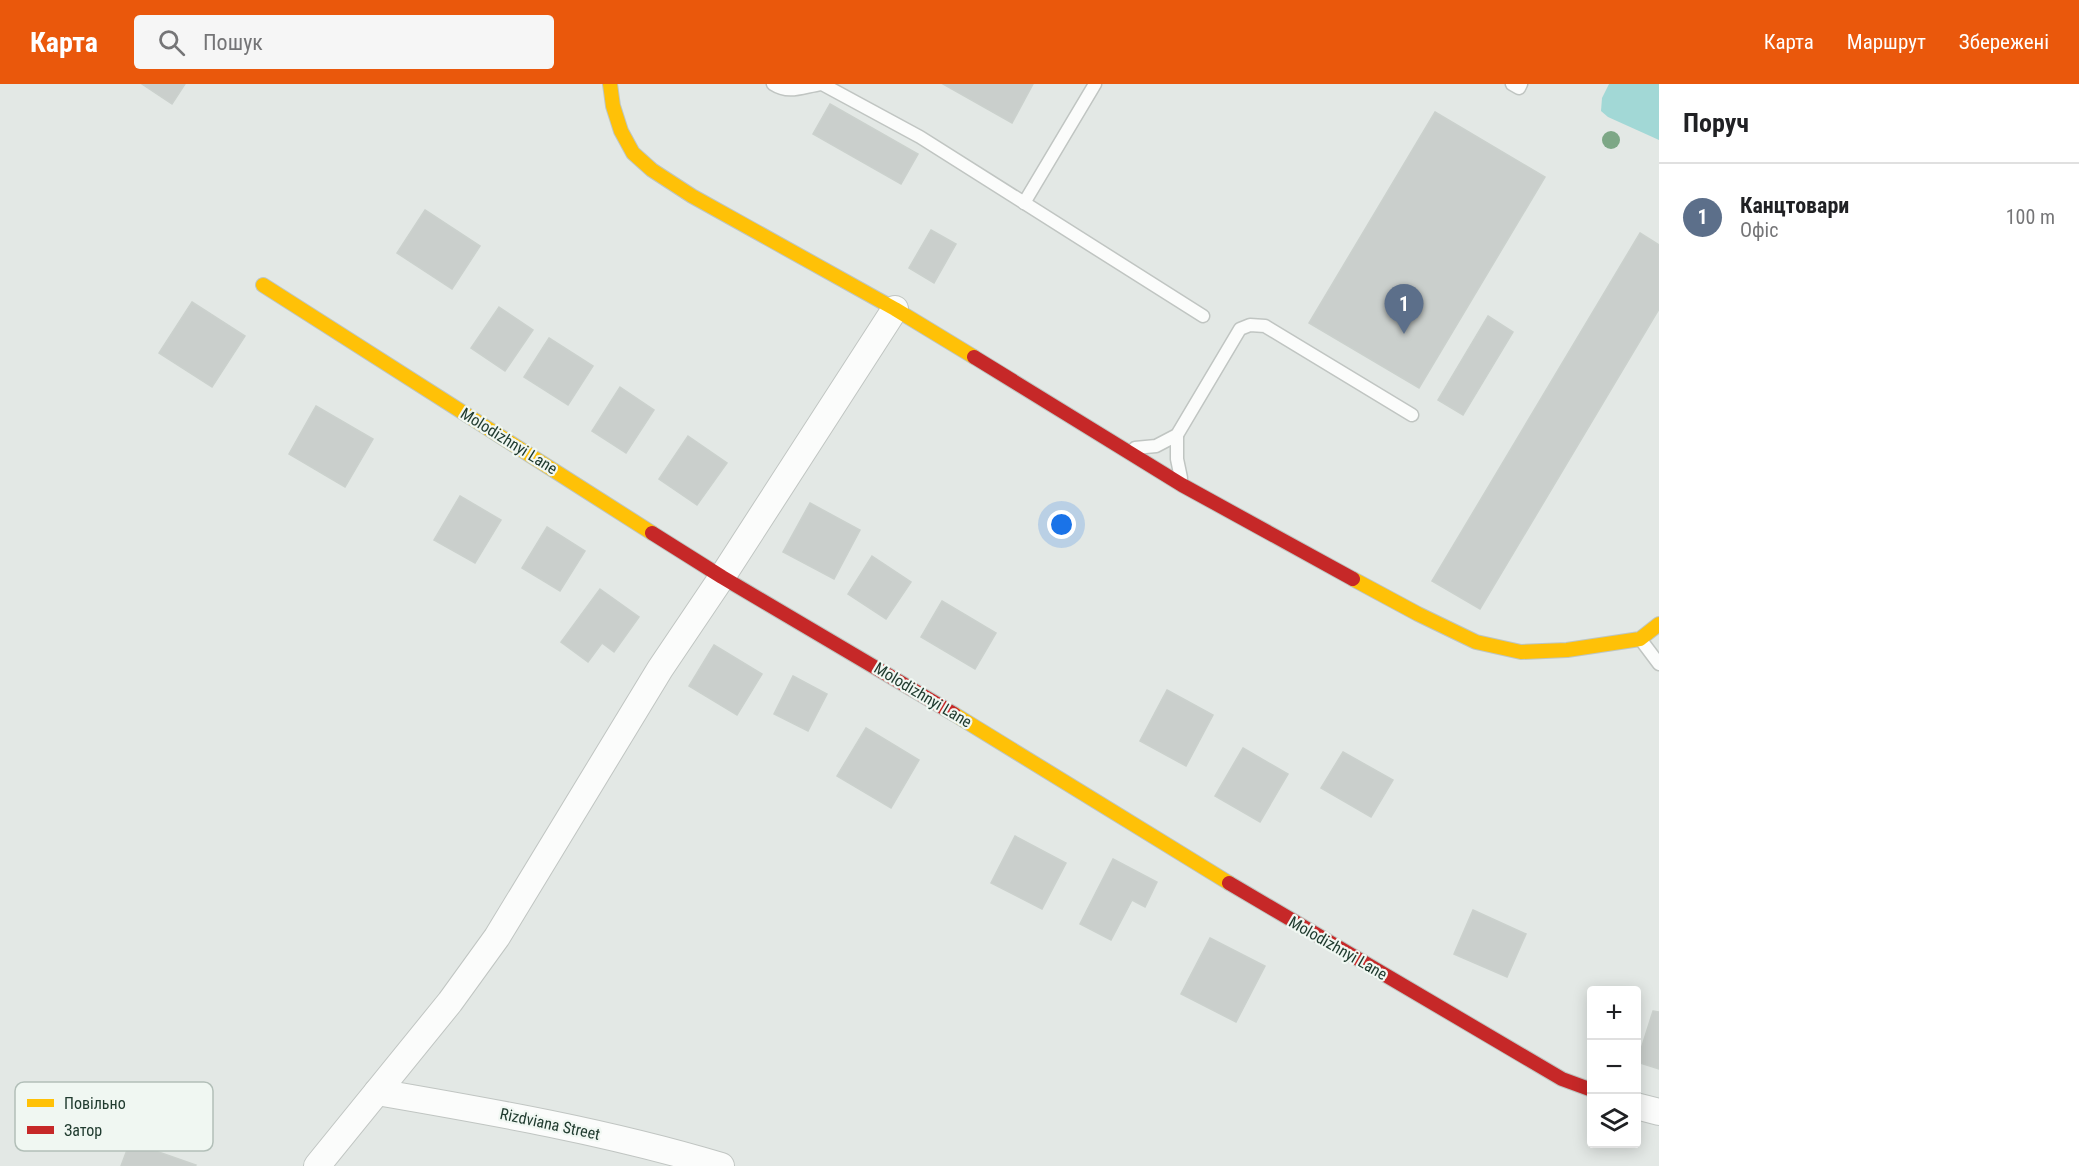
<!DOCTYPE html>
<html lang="uk">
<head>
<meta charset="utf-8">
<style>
  :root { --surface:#fff; --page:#f6f6f6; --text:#202124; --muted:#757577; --line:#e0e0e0; --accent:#ea580c }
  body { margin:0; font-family:"Roboto Condensed",sans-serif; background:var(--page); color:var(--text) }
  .controls { position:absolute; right:18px; bottom:18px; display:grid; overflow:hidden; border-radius:6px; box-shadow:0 3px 15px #0003 }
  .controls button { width:54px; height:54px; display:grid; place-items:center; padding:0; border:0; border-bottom:2px solid var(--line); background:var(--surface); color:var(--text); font:30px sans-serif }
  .you { position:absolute; left:1062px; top:441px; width:21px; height:21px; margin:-15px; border:4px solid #fff; border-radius:50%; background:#1a73e8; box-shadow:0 0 0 9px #1a73e833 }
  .badge { display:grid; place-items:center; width:39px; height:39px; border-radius:50%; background:var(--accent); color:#fff; font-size:20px; font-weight:700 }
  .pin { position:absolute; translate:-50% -50px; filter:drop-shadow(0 2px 3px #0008) }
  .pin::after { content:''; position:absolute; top:32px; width:21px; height:18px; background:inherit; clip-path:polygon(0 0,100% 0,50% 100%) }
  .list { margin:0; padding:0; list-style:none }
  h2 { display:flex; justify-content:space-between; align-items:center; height:78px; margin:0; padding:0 24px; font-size:26px }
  h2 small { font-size:20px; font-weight:400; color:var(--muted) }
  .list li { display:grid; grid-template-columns:39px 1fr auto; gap:18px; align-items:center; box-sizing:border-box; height:108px; padding:0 24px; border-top:2px solid var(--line) }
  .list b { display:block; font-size:22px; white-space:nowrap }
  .list p { margin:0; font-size:20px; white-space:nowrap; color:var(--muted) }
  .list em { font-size:20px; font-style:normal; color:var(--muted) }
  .icon { flex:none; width:33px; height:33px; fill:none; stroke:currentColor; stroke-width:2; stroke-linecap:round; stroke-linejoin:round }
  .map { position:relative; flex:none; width:1659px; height:1082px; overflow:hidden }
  header { display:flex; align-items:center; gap:36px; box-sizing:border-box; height:84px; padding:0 30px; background:var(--accent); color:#fff }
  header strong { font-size:28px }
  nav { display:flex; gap:33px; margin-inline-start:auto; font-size:21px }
  .search { width:420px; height:54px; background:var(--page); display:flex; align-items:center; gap:15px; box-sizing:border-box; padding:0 21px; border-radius:6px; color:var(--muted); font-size:22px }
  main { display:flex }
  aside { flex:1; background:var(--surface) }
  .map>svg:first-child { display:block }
  .water { fill:#a2d8d6 }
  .building { fill:#cacfcc; stroke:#cbd1cd; stroke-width:1.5 }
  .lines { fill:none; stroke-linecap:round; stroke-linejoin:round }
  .lane-casing { stroke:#c0c5c2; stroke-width:15 }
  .street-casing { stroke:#c0c5c2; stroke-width:28 }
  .slow-casing { stroke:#bec6c2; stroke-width:16 }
  .jam-casing { stroke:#bec6c2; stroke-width:16 }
  .lane { stroke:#fbfcfb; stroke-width:12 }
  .street { stroke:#fbfcfb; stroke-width:26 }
  .slow { stroke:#ffc107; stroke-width:14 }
  .jam { stroke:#c62828; stroke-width:14 }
  .tree { fill:#7da786 }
  .labels { text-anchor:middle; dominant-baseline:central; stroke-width:4.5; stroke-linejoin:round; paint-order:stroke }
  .street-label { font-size:16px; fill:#203b2f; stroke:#f0f7f2 }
  .key { fill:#f0f7f2; stroke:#b2bfb8; stroke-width:1.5 }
  .key-label { font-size:16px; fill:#203b2f }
</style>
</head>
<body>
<header>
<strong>Карта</strong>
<div class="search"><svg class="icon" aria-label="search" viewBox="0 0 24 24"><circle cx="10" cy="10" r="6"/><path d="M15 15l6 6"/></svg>Пошук</div>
<nav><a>Карта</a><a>Маршрут</a><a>Збережені</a></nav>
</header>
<main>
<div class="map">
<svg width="1659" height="1082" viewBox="0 0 1659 1082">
  <rect width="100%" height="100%" fill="#e3e8e5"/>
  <polygon class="water" points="1609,0 1659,0 1659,56 1608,33 1601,27 1602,14"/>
  <g class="building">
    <polygon points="142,0 185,0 172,20"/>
    <polygon points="943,0 1033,0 1012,39"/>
    <polygon points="830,20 918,70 901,100 813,50"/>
    <polygon points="1435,28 1545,93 1419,304 1309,239"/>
    <polygon points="425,126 480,162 452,205 397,169"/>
    <polygon points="931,146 956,160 934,199 909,184"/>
    <polygon points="1640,149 1659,161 1659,225 1480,525 1432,497"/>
    <polygon points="192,218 245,252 212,303 159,269"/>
    <polygon points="499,223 533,246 505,287 471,264"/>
    <polygon points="1488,232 1513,248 1463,331 1438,316"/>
    <polygon points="549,254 593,282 568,321 524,293"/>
    <polygon points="620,303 654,326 626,369 592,347"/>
    <polygon points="316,322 373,355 345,403 289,370"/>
    <polygon points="688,352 727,379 697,421 659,395"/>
    <polygon points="460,412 501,436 475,479 434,456"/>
    <polygon points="810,419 860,446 834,495 783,468"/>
    <polygon points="547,443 585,467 560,507 522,484"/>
    <polygon points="872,472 911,498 886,535 848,510"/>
    <polygon points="600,505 639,533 614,568 602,559 588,578 561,558"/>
    <polygon points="942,517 996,549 975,585 921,553"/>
    <polygon points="714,561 762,590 737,631 689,602"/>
    <polygon points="793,592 827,610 808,647 774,630"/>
    <polygon points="1167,606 1213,631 1186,682 1140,657"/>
    <polygon points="866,644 919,676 891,724 837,692"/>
    <polygon points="1243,664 1288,690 1260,738 1215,712"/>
    <polygon points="1343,668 1393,696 1371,733 1321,704"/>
    <polygon points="1015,752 1066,779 1042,825 991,799"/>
    <polygon points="1113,775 1157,798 1145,823 1132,816 1111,856 1080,840"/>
    <polygon points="1473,826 1526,850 1507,893 1454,870"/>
    <polygon points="1210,854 1265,882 1236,938 1181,910"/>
    <polygon points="1653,927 1659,928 1659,985 1637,978"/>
    <polygon points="130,1058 196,1081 195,1082 121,1082"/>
  </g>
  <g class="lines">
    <defs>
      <g id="lane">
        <path d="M773 0C790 11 804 2 822 0L920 53 1203 232"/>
        <polyline points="1512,0 1519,4 1521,0"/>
        <polyline points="1024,119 1095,0"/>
        <polyline points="1177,351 1177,375 1181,394"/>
        <polyline points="1135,364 1156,362 1177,351 1240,245 1250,241 1265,242 1412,331"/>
        <polyline points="1641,556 1659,580"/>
      </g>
      <g id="street">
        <path d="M377 1008C493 1028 608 1048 721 1082"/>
        <polyline points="1636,1022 1659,1028"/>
        <polyline points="317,1082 450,918 497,853 660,585 722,493 895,225"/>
      </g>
      <g id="slow">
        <polyline points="610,0 613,22 621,47 633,69 652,86 692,112 895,225 974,273"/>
        <polyline points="263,201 652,449"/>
        <polyline points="1353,495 1418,530 1476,558 1521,568 1567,566 1640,555 1659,540"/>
        <polyline points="954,630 1229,799"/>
      </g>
      <g id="jam">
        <polyline points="974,273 1182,401 1353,495"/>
        <polyline points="652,449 722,493 954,630"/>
        <polyline points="1229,799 1562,995 1592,1006"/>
      </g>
    </defs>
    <use href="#lane" class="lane-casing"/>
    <use href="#street" class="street-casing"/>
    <use href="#slow" class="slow-casing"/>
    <use href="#jam" class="jam-casing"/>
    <use href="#lane" class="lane"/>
    <use href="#street" class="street"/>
    <use href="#slow" class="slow"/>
    <use href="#jam" class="jam"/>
  </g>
  <circle class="tree" cx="1611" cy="56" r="9"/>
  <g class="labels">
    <g class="street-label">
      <text transform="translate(509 357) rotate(32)">Molodizhnyi Lane</text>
      <text transform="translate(923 611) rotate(31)">Molodizhnyi Lane</text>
      <text transform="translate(1338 864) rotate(30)">Molodizhnyi Lane</text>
      <text transform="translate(550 1040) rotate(12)">Rizdviana Street</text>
    </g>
  </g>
  <rect x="15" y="998" width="198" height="69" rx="9" class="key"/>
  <rect x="27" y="1015" width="27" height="8" fill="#ffc107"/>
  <rect x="27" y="1042" width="27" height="8" fill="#c62828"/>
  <g class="key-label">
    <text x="64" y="1025">Повільно</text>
    <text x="64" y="1052">Затор</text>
  </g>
</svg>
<div class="controls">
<button>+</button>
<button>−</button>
<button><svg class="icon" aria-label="layers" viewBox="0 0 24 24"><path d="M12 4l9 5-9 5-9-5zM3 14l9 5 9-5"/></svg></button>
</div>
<div class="you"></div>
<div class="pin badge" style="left:1404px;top:250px;background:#5c6f8a">1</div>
</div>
<aside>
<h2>Поруч<small></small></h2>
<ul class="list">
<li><span class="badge" style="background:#5c6f8a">1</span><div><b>Канцтовари</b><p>Офіс</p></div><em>100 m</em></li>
</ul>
</aside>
</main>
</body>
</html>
